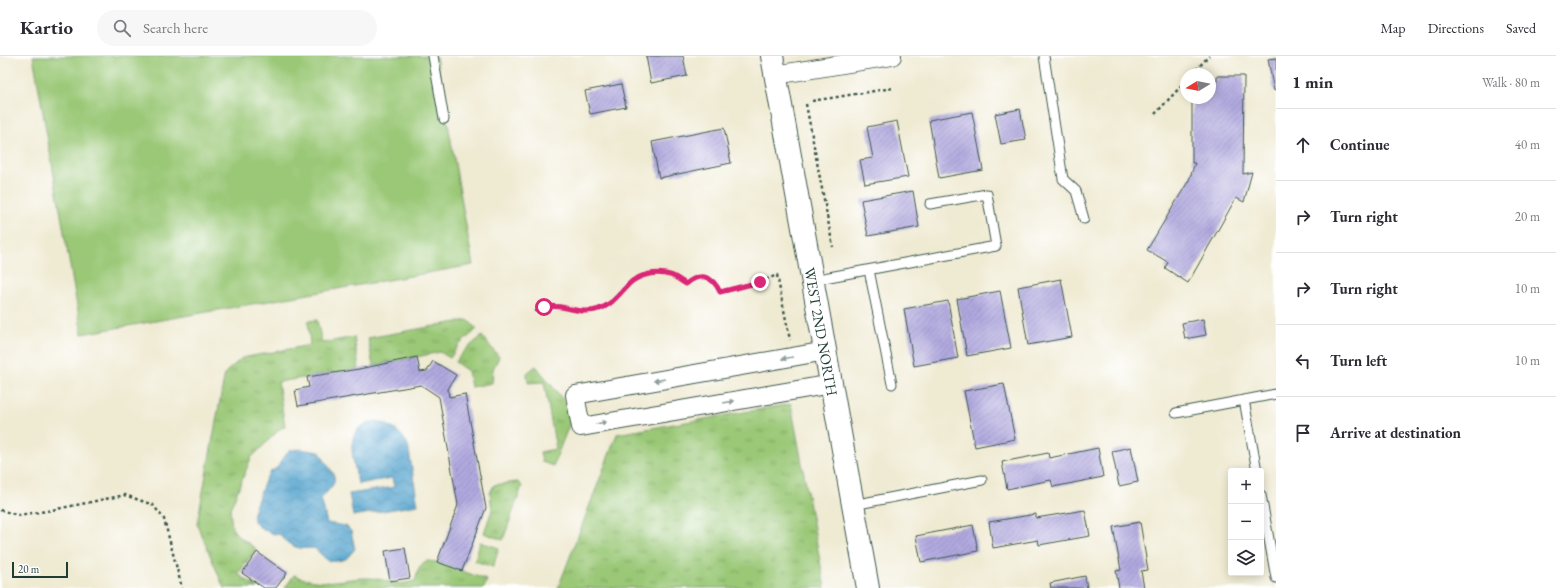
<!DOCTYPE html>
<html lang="en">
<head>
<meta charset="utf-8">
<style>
  :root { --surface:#fff; --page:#f7f7f7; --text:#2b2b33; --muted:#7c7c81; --line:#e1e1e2 }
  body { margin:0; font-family:"EB Garamond",serif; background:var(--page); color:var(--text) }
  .controls { position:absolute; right:12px; bottom:12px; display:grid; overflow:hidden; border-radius:4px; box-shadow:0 2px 10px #0003 }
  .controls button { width:36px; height:36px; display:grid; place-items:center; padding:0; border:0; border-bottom:1px solid var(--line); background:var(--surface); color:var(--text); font:20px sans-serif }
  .compass { position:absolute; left:1180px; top:12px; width:36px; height:36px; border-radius:50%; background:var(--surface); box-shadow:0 2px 10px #0003; rotate:260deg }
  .scale { position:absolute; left:12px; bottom:10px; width:56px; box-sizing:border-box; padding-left:4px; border:2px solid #1f3d34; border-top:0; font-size:11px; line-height:14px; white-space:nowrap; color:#1f3d34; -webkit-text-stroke:3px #fff; paint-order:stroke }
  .stop { position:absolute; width:12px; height:12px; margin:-9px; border:3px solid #db2777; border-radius:50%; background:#fff }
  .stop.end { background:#db2777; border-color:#fff; box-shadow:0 1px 4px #0008 }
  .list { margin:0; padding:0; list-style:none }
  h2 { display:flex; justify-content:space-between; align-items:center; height:52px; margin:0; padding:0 16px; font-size:17px }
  h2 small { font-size:13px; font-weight:400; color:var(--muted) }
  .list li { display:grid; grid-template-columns:26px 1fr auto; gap:12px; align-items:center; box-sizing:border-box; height:72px; padding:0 16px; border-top:1px solid var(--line) }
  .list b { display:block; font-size:15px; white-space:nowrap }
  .list em { font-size:13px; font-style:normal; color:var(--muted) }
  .icon { flex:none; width:22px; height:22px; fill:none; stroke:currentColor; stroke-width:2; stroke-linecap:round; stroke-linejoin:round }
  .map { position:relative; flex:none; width:1276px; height:532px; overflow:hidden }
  header { display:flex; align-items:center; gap:24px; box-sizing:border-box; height:56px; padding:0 20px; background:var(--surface); border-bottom:1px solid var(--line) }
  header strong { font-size:19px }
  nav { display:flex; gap:22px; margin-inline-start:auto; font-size:14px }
  .search { width:280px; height:36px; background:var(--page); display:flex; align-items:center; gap:10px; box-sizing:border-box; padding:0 14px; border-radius:22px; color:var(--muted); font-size:15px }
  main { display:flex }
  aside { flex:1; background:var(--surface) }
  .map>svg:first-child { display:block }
  .grass { fill:url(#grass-tufts); stroke:#5c8255 }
  .park { fill:#9ac876; stroke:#5c8255 }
  .water { fill:url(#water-waves); stroke:#397080 }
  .building { fill:url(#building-hatch) }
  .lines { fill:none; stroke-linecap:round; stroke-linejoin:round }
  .lane-casing { stroke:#3e574c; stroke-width:11 }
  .street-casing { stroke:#3e574c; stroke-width:20 }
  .secondary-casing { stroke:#3e574c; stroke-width:24 }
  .path { stroke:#3e574c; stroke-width:2.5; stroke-dasharray:3 3; stroke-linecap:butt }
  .lane { stroke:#fff; stroke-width:9 }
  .street { stroke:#fff; stroke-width:18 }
  .secondary { stroke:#fff; stroke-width:22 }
  .oneway { fill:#8f9e9a }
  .route { stroke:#db2777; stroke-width:5 }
  .labels { text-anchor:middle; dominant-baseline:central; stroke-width:3; stroke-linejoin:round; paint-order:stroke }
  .street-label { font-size:15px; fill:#1f3d34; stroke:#fff }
</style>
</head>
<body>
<header>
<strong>Kartio</strong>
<div class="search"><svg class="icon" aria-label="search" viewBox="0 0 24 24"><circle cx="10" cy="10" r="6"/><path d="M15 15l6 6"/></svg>Search here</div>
<nav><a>Map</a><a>Directions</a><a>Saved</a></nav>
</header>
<main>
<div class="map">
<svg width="1276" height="532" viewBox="0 0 1276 532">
  <defs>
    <pattern id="grass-tufts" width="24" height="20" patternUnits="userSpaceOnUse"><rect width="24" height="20" fill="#9ac876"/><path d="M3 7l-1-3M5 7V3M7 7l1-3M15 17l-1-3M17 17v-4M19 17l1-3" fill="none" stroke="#7da462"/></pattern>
    <pattern id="water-waves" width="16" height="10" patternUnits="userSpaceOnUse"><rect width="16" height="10" fill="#53a3cd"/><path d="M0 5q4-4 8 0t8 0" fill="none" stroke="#4486a7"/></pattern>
    <pattern id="building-hatch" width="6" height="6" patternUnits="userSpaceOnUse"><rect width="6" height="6" fill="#b1a9df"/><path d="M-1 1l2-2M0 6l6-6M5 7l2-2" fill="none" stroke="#8f8bb6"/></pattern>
  </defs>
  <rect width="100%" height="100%" fill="#fff"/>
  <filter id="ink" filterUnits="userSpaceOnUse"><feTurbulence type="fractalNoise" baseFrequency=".025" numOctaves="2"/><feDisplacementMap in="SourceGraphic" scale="8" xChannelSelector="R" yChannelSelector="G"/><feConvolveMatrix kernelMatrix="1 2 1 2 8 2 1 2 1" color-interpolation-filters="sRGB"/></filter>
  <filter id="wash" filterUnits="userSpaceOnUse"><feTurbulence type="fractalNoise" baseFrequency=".012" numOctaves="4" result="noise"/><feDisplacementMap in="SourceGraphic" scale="16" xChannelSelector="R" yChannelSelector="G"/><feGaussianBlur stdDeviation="0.9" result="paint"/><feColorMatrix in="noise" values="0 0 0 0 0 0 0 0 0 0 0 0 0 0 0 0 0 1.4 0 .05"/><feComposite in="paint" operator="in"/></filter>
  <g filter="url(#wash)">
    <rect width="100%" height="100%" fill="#efead2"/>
    <g class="grass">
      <polygon points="317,264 322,287 354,281 359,313 278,326 285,371 281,372 251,402 230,453 232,472 237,479 256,493 238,518 258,532 224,532 197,468 225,317 242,302 310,289 308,265"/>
      <polygon points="468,264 477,273 458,290 450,302 440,296 373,310 368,282"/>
      <polygon points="482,280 499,301 493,313 492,327 471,331 468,315 455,306 464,295"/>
      <polygon points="536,310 569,351 571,364 553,410 542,406 540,396 556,393 544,326 528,327 527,317"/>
      <polygon points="791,348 825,532 558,532 617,378"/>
      <polygon points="518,426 522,430 503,484 484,477 492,454 490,437 494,429"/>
      <polygon points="480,486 499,492 493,511 475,505"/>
      <path d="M427 505 437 506 487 524 484 532H285L294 519C324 532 340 522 368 522 388 522 391 532 415 525 418 517 418 508 427 505Z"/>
    </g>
    <polygon class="park" points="33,0 436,0 473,209 82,278"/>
    <g class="water">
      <path d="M376 365C389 368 402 376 408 389L418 449 353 460 349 438 394 431 392 422 358 428C354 403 340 371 376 365Z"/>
      <path d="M301 393 320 396C332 420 345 420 321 442L327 467 346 470 351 475 355 493 346 503C325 509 328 503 314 492 300 494 288 491 281 479L270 477 258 470 254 465 253 456 266 422 270 416 278 411 281 404 290 394Z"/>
    </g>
    <g id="blocks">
      <g class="building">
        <polygon points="646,0 683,0 687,20 651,27"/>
        <polygon points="1276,2 1276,34 1274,35 1268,3"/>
        <polygon points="1217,20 1244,20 1243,118 1252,116 1244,146 1236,142 1188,227 1165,212 1168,206 1147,194 1189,124 1195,107 1192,107 1192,42 1210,42 1210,25 1217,25"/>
        <polygon points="621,28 626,51 590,58 585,35"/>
        <polygon points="1020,53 1026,84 1001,88 995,58"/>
        <polygon points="972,56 983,114 939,122 929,64"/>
        <polygon points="897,65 908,121 865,128 860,104 873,102 867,71"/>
        <polygon points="724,72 731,107 659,122 652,86"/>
        <polygon points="913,135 919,171 868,180 861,144"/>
        <polygon points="1061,223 1072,281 1028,289 1018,231"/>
        <polygon points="1000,235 1011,292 967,300 957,243"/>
        <polygon points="948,245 958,302 914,310 904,253"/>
        <polygon points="1203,263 1206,279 1185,283 1182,267"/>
        <polygon points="417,301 420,316 427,315 433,305 456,319 448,333 449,341 465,338 486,452 462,515 437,506 458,449 439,341 421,329 298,350 295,334 309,331 307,321 359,313"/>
        <polygon points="1004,328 1015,383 975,391 964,335"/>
        <polygon points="1131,391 1138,426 1119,430 1112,395"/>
        <polygon points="1098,392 1103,421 1053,431 1051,424 1007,433 1002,406 1048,397 1049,402"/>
        <polygon points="1085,454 1090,480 1039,489 1038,484 993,492 989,466 1036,458 1036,462"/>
        <polygon points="1140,466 1148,514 1141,515 1144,532 1119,532 1116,515 1121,514 1113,471"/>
        <polygon points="973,469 978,495 921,506 916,480"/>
        <polygon points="405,492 410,522 390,525 385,495"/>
        <polygon points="257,496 287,517 276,532 264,532 242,517"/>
        <polygon points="1085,520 1087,532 1051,532 1050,527"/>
      </g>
    </g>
  </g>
  <g filter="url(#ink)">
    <use href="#blocks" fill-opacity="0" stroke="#3e574c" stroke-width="1"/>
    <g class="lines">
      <defs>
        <g id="lane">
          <polyline points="433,0 444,63"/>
          <polyline points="1044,0 1063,123 1076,135 1084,163"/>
          <polyline points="869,214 892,328"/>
          <polyline points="813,224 996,190 987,138 930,148"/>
          <polyline points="1244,344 1257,415"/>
          <polyline points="1176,357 1276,338"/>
          <polyline points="1261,439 1276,522"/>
          <polyline points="853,449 982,424"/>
        </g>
        <g id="street">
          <polyline points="775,19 892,0"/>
          <polyline points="826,295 575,339 581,371 832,328"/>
        </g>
        <g id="secondary">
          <path id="s1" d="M772 0 868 532"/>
        </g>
      </defs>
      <use href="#lane" class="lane-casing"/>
      <use href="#street" class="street-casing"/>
      <use href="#secondary" class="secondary-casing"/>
      <g class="path">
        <polyline points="1192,18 1209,0"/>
        <polyline points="812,45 893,32"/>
        <polyline points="806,48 833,191"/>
        <polyline points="1155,58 1186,25"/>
        <path d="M535 256C559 241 570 260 597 254 611 250 619 237 630 227 639 218 658 215 670 219 675 220 681 225 686 228 700 216 712 219 720 236L760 226 777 219 790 284"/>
        <polyline points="0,454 18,459 47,455 125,439 153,449 164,463 182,532"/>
      </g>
      <use href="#lane" class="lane"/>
      <use href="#street" class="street"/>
      <use href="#secondary" class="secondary"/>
    </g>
    <defs><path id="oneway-solid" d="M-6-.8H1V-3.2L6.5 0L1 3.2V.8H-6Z"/></defs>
    <g class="oneway">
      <use href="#oneway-solid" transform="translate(787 302) rotate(170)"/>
      <use href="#oneway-solid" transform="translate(659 324) rotate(170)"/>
      <use href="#oneway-solid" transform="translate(729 346) rotate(-10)"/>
      <use href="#oneway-solid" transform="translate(601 367) rotate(-10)"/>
    </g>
  </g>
  <g class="lines" filter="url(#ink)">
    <path class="route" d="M544 251C563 247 579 260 599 253 612 249 620 237 629 228 639 218 657 215 670 219 675 220 681 225 686 228 700 216 712 219 720 236L760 226"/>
  </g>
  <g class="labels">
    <g class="street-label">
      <text stroke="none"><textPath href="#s1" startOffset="280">WEST 2ND NORTH</textPath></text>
    </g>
  </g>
</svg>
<div class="controls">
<button>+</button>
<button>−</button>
<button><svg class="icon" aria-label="layers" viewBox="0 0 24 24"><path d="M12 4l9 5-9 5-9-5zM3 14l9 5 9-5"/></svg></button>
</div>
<svg class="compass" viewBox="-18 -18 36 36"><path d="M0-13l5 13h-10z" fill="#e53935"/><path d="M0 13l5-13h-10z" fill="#7c7c81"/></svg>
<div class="scale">20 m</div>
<div class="stop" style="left:544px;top:251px"></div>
<div class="stop end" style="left:760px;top:226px"></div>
</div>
<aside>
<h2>1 min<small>Walk · 80 m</small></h2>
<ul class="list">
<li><svg class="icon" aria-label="ahead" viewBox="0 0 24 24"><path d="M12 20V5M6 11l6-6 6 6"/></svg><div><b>Continue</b></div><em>40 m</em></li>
<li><svg class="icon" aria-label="right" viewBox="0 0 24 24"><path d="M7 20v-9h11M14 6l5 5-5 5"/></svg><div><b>Turn right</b></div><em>20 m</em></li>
<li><svg class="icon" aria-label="right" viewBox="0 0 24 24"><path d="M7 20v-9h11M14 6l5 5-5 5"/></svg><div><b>Turn right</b></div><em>10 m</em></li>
<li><svg class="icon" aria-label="left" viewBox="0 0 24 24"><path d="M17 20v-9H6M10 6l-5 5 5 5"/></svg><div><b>Turn left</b></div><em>10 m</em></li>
<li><svg class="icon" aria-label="arrive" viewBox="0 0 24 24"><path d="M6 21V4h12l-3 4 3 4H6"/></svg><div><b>Arrive at destination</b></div></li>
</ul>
</aside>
</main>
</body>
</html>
